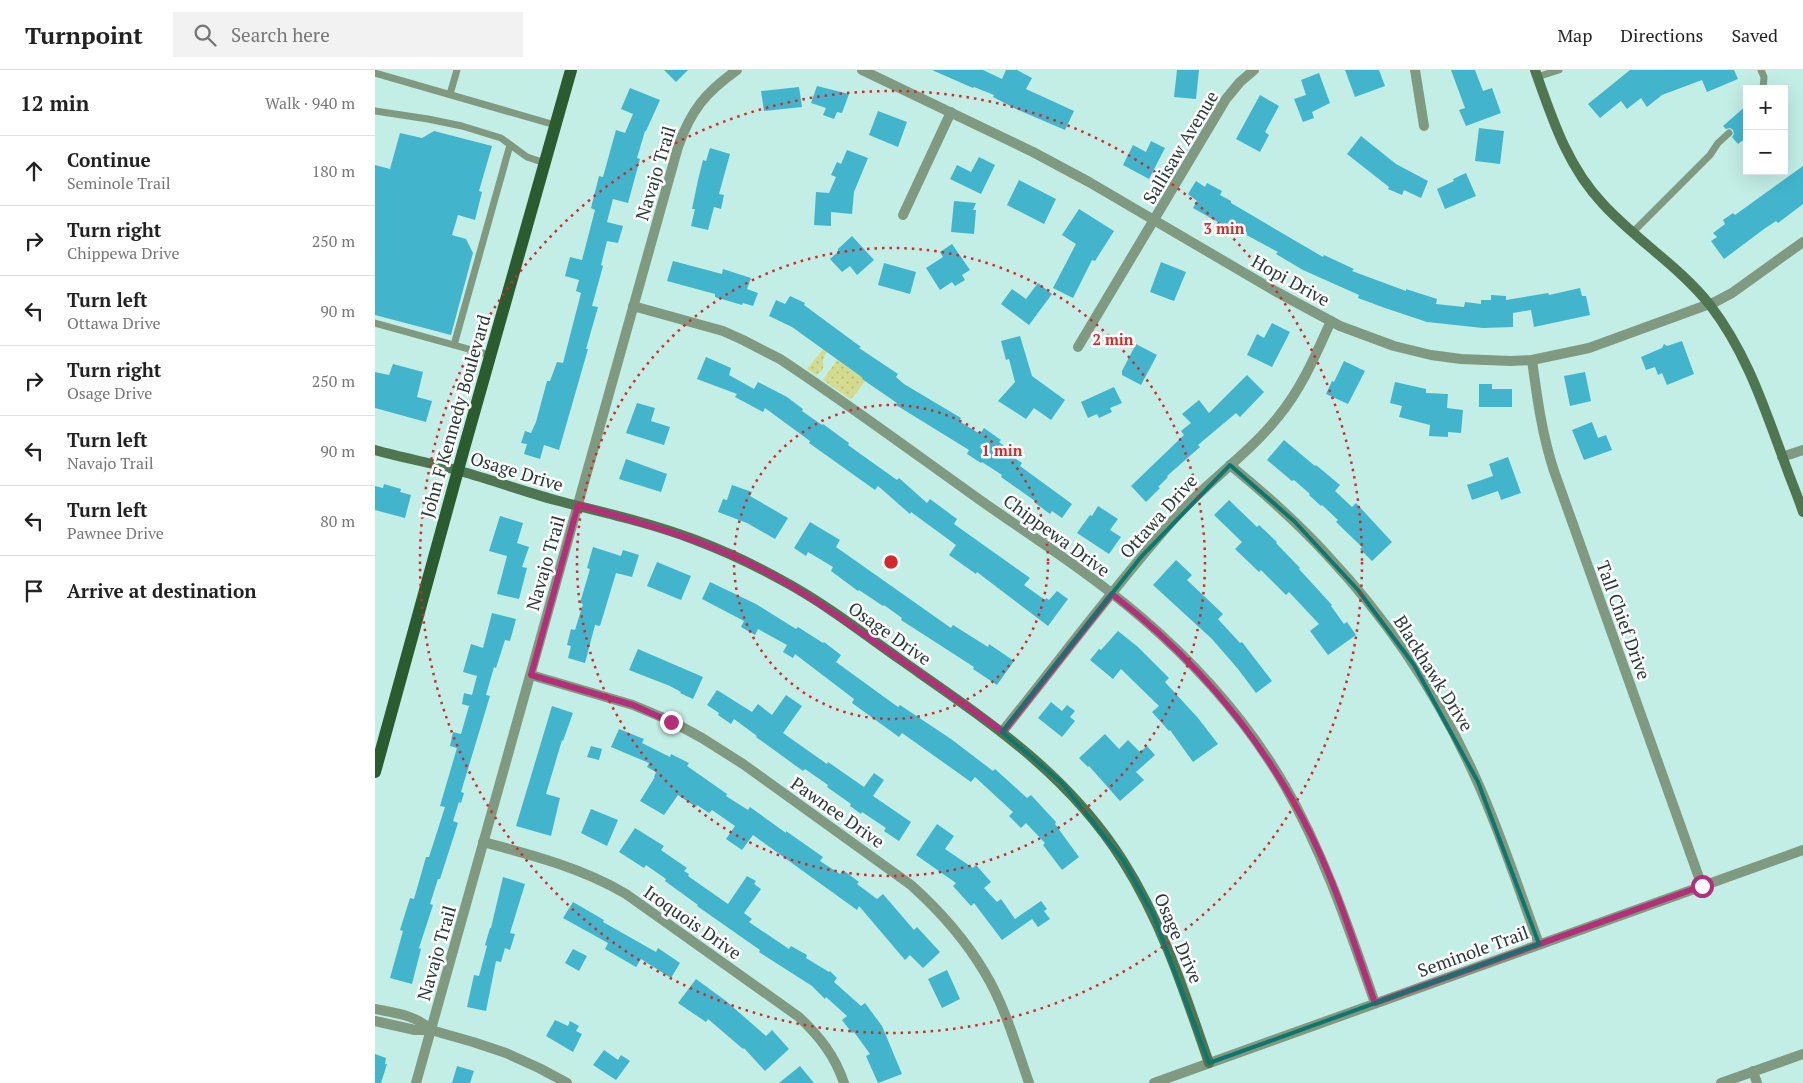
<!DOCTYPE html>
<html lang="en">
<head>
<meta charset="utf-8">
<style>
  :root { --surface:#fff; --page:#f2f2f2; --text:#222; --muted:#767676; --line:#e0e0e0 }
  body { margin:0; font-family:"PT Serif",serif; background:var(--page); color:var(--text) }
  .controls { position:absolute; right:15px; top:15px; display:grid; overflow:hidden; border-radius:0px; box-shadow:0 5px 20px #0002 }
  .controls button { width:45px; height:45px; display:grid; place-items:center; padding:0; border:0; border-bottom:1px solid var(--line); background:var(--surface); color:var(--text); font:25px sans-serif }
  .stop { position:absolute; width:15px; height:15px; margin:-11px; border:4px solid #b33078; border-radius:50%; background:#fff }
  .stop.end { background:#b33078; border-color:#fff; box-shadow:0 1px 5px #0008 }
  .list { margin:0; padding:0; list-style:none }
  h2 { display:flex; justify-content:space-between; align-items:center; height:65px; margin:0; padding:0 20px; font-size:21px }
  h2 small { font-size:16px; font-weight:400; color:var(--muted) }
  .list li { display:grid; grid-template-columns:32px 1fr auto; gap:15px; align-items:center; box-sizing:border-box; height:70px; padding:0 20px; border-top:1px solid var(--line) }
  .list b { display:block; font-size:19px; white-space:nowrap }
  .list p { margin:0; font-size:16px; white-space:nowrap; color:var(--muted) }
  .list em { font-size:16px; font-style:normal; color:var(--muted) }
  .icon { flex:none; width:28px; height:28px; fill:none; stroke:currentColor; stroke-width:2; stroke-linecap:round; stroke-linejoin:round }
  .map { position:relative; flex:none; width:1428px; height:1013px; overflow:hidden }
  header { display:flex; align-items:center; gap:30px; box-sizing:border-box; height:70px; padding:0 25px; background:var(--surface); border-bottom:1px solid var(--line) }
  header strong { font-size:24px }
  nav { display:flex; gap:28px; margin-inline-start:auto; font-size:18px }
  .search { width:350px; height:45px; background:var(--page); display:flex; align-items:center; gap:12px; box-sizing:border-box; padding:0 18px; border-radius:0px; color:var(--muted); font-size:19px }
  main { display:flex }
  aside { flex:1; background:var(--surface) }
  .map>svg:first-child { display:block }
  .grass { fill:url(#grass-dots) }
  .building { fill:#42b5cd }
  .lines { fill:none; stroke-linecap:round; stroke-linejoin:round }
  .lane { stroke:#7f9a80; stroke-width:7 }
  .street { stroke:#7f9a80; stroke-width:10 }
  .secondary { stroke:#4f7651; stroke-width:10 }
  .primary { stroke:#2a5c2f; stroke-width:12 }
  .route { stroke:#b33078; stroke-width:6 }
  .marked { fill:none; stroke:#0f766e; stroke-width:4; stroke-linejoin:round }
  .ring { fill:none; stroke:#d62828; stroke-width:2.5; stroke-dasharray:2.5 5 }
  .labels { text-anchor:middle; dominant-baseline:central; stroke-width:5; stroke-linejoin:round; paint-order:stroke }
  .street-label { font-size:18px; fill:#283936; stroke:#fff }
  .centre { fill:#d62828; stroke:#fff; stroke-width:2.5 }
  .ring-label { font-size:15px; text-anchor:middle; font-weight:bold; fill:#d62828; stroke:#fff; stroke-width:5; stroke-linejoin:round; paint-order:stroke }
</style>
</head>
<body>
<header>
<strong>Turnpoint</strong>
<div class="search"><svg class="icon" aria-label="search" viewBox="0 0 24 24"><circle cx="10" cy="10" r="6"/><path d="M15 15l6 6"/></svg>Search here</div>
<nav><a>Map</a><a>Directions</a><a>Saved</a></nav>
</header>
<main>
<aside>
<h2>12 min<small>Walk · 940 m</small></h2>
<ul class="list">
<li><svg class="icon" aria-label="ahead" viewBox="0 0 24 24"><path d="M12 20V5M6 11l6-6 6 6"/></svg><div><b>Continue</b><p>Seminole Trail</p></div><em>180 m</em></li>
<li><svg class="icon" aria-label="right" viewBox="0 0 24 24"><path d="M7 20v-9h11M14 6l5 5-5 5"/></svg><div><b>Turn right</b><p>Chippewa Drive</p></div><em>250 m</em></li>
<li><svg class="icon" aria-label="left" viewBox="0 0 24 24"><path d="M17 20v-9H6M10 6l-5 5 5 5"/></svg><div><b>Turn left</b><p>Ottawa Drive</p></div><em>90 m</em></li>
<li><svg class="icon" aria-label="right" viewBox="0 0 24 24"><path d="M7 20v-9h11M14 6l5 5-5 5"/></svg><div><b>Turn right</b><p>Osage Drive</p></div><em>250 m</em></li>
<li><svg class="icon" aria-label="left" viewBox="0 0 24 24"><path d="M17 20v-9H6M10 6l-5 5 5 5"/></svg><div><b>Turn left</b><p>Navajo Trail</p></div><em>90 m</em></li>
<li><svg class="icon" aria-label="left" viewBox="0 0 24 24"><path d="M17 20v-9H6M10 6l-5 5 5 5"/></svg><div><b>Turn left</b><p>Pawnee Drive</p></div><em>80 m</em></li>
<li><svg class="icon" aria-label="arrive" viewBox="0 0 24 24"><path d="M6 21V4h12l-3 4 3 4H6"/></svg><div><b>Arrive at destination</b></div></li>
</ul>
</aside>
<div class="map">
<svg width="1428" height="1013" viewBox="0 0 1428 1013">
  <defs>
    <pattern id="grass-dots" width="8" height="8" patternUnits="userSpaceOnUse" patternTransform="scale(1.25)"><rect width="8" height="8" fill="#d4da8e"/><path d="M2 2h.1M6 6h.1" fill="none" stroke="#b6bc7b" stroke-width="1.8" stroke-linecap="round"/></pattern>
  </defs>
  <rect width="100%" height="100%" fill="#c2eee5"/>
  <g class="grass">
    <path d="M455 271 459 273C456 277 451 282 449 287 446 295 453 298 441 305L432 299Z"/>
    <polygon points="462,290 482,304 497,294 487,309 490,311 478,327 475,329 448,310"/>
  </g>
  <g class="building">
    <polygon points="289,0 313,0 301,12"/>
    <polygon points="557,0 608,0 627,9 631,0 642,0 657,8 651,19 699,41 690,60 641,39 618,27 619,25 599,17 598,18"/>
    <polygon points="802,0 824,0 821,29 799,27"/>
    <polygon points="970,0 1004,0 1010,16 980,27"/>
    <polygon points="1076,0 1100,0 1108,21 1117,18 1126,43 1091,56 1084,40 1090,38"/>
    <polygon points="1255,0 1359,0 1363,9 1332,22 1327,10 1287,25 1272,37 1266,28 1252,39 1246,31 1225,48 1213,34"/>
    <polygon points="944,3 955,33 937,42 939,48 928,52 919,29 931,25 926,10"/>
    <polygon points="442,16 474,24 467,43 462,42 459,49 448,45 451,38 436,33"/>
    <polygon points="424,17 427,37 389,41 386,21"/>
    <polygon points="255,18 285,30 271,61 270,61 262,88 265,89 253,133 238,129 232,152 248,156 243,173 232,171 226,195 228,196 217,236 223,237 211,279 213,279 184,380 169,375 165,389 149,384 152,374 146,373 150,361 156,363 161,352 172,311 175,311 182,292 188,293 206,223 201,221 204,210 190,206 195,187 207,190 220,140 216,138 224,106 228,107 241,60 250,63 258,44 246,39"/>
    <polygon points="885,25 904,36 890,62 894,65 885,82 861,69"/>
    <polygon points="1372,35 1372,67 1363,74 1357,67 1359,64 1358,60 1355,58 1351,59 1348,56"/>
    <polygon points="503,41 532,52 523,77 494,65"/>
    <polygon points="1104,58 1129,61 1125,94 1100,91"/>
    <polygon points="59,61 117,76 104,121 107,122 100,150 83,145 77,165 91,169 98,183 76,265 0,245 0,95 15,99 25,63 47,68"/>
    <polygon points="986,66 1021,94 1053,111 1046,128 1029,120 1027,125 1013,119 1014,117 972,84"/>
    <polygon points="776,71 790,78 774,109 748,95 758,75 771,82"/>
    <polygon points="335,78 355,84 344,124 349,125 346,139 339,137 333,160 316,156 320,139 317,139 323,110 328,90 331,91"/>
    <polygon points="472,80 493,88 479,122 477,144 456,142 456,156 439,155 441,122 454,123 461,107 456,105 462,92 466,94"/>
    <polygon points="604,87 620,95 606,124 575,109 582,95 596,102"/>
    <polygon points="1428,96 1428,134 1403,153 1401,151 1389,159 1349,189 1336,171 1342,167 1338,163 1350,154 1348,150 1358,143 1360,145"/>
    <polygon points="1091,103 1101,126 1070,139 1062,119 1079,111 1078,109"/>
    <polygon points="644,110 681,129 669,154 632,135"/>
    <polygon points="821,111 830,117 832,113 847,121 845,125 856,131 856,133 948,187 949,185 979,199 977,201 1031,221 1031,219 1062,229 1061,234 1089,237 1090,232 1106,234 1106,230 1116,230 1116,225 1131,226 1131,230 1173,223 1174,225 1205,218 1207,226 1211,226 1215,245 1159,257 1156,240 1138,243 1138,257 1108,258 1052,252 1010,238 983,228 984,225 928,200 901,184 903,182 849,153 848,155 818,138 822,131 813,124"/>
    <polygon points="579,131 601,133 598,140 601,140 599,164 576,162"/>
    <polygon points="704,139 739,161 720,191 717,190 698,228 678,218 701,174 687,165"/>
    <polygon points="477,166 499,190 482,205 475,196 467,202 455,189 463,182 463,179"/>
    <polygon points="577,174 595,200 587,205 590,210 580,216 577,212 565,220 551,198 568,187 565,182"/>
    <polygon points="298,191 347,204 348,199 376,208 372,219 383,223 378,236 368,233 367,235 340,227 340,224 292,211"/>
    <polygon points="786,192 811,202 799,231 775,222"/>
    <polygon points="509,193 541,202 535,224 503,215"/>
    <polygon points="663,213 677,224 654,255 626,234 637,219 651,229"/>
    <polygon points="415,226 430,233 429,235 486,277 484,278 523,304 521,307 529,314 586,348 584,351 605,364 609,358 626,370 624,372 634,380 632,383 647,393 645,396 697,434 687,448 677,441 675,444 659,432 660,431 626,407 627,405 607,392 606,393 592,384 594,380 521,335 522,333 487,309 488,308 417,257 394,246 401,230 410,234"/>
    <polygon points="897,253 915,262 897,297 872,285 882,264 889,268"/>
    <polygon points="645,266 657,306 690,330 676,350 659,338 651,349 623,331 640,312 634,289 631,290 626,271"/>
    <polygon points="1307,271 1319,304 1292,315 1287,303 1283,305 1280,297 1271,300 1266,287 1287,278 1289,274 1292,276"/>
    <polygon points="761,274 782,285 766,315 747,305 747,301"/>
    <polygon points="331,287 356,298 354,305 379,319 383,312 412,327 428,339 427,341 447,355 448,354 474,373 473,375 522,410 524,408 552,433 555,429 582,449 579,454 655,508 649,515 670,530 671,528 674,530 682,521 693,529 673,556 602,502 601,504 574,485 581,475 536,442 535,444 503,416 500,420 434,373 435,371 390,338 388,342 360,327 362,324 322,309"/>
    <polygon points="969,291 990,301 973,334 951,324 957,311 959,312"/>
    <polygon points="18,294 48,302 42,327 57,331 51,352 0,338 0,302 14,305"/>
    <polygon points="1210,302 1216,331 1195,336 1189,306"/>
    <polygon points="872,305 889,322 865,347 861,343 823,375 825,377 792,406 793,407 783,417 785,418 771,432 756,416 809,365 806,361 816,353 807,344 824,330 834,343"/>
    <polygon points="1020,312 1051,319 1051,323 1073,324 1072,338 1088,340 1086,363 1073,362 1073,367 1054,366 1055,355 1024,347 1027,336 1015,333"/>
    <polygon points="1104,314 1117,314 1117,319 1137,319 1137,337 1104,337"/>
    <polygon points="739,317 747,333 735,338 737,342 724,348 722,344 713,348 706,332"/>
    <polygon points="262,333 280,338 276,351 295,357 289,375 251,363"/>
    <polygon points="1217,352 1223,368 1231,365 1237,380 1209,390 1197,360"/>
    <polygon points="909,370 940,396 941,395 965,415 960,421 977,437 981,433 1017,472 997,491 985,479 987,477 961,452 963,450 947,435 946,436 934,425 935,424 919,410 917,411 892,390"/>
    <polygon points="1133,387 1146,423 1126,430 1123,421 1097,430 1092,415 1118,406 1114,394"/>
    <polygon points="251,389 292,404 286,422 244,409"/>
    <polygon points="9,414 26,419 25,422 36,425 30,448 0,440 0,416 8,418"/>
    <polygon points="357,415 377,422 375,426 413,448 400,469 372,453 343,442 348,429 352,430"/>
    <polygon points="854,430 882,457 884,455 902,472 901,473 925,498 924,499 957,535 956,536 969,554 972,552 981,565 953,585 935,561 944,554 914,522 911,525 886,500 884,502 860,479 867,472 839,445"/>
    <polygon points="723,436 743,449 735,460 746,467 734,484 702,463 715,445 717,446"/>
    <polygon points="125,446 148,453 142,473 154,477 147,497 152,498 144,529 122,524 132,486 114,481"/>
    <polygon points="435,452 465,470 461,477 576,558 578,555 613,577 614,574 639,591 622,615 598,599 599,597 526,550 527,548 509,535 508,536 484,520 483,521 456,501 458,497 433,482 431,486 419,478"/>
    <polygon points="218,477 246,486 248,480 264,485 257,507 241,503 225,556 220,555 210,593 193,588 196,576 192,575 196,559 200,560 208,534 205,533 215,499 212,498"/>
    <polygon points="801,490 817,505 812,510 848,544 843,549 865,573 867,572 897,611 881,623 863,599 837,569 778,515"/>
    <polygon points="282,492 316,506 306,530 272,516"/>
    <polygon points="335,512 381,534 421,559 423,557 448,573 449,572 466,585 461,592 523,637 525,635 576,669 618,701 620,699 652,728 656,725 681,752 680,754 704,787 687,800 668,775 670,773 651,753 646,758 634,746 638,742 600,707 596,712 527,663 524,667 477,633 479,629 420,584 418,588 408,582 412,575 383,559 380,565 366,557 369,551 327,529"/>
    <polygon points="117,543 141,549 135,571 130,570 121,598 119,597 111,625 115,626 86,722 89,723 86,733 84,732 78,751 83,753 65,809 63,809 55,834 58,835 44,878 46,879 37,914 15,908 28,861 25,860 35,828 39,829 51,787 54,787 70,737 65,736 82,678 75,676 78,662 86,664 94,636 87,634 89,623 97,625 102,606 88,602 96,574 108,578"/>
    <polygon points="743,561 763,577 794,608 790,612 823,648 843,674 818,692 795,660 794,661 777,642 784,636 746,599 738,609 715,590 724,579 726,580"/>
    <polygon points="263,579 328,607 318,629 305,623 306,622 295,616 254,600"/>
    <polygon points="342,620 377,642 383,634 397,645 411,625 427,636 408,663 452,694 453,692 489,717 499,703 509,710 498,726 536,752 524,771 509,761 511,758 487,742 486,744 475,736 476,734 452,717 453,715 430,699 428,701 381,667 382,666 359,649 356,654 343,645 344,643 332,635"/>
    <polygon points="676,632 687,641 692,635 700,641 695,647 700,651 687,667 663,648"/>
    <polygon points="177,636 198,643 188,671 187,670 171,724 185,728 176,766 141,756"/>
    <polygon points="244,659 269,669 267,673 295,687 296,684 314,693 312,696 352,724 351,726 373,740 375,737 411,763 411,761 448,787 445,791 465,804 468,800 484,812 482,814 502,829 508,824 539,860 542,857 565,882 548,898 535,885 530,890 484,836 482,840 378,765 367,780 351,769 360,756 337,740 334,743 322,735 321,737 303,725 289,745 265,731 280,707 279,707 281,702 272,697 274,693 236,677"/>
    <polygon points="730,664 744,679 753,670 765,682 772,676 780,685 761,702 769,710 745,731 714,696 713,697 704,688"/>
    <polygon points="216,676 227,679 224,690 212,687"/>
    <polygon points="216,739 243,750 232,776 206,763"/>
    <polygon points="562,754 579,766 570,779 598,798 601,795 616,812 609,818 622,832 626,829 640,849 666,831 672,839 669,841 675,849 663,857 657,849 627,870 599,833 596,836 578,816 581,813 541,785"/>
    <polygon points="260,758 289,776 286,780 312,798 309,801 314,804 313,806 353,834 372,806 381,811 379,814 386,819 369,843 377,849 374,852 414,879 416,876 432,885 431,888 454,902 455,901 462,908 459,912 486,936 490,933 507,956 527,1004 503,1013 491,986 495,984 479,962 477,963 467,950 472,946 451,927 450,929 437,916 384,882 385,880 322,836 323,835 290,811 291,809 271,795 269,798 244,782"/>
    <polygon points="128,807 150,814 135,863 140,864 135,880 130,878 126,892 121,891 111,941 92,937 99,905 104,906 112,876 110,875 115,858 116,858"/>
    <polygon points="198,832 229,850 228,852 281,882 283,878 305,893 296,908 266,889 261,897 230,879 233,873 188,848"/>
    <polygon points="198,879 212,886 204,901 190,893"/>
    <polygon points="572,900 585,929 567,938 553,909"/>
    <polygon points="321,909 351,931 391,966 397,960 414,979 390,1001 369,978 368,979 333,949 331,952 303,933"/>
    <polygon points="180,950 193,956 195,951 204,956 201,961 207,964 198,982 171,966"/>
    <polygon points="229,980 243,990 246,985 255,991 241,1010 218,995"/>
    <polygon points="0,984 11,988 10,994 12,994 6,1013 0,1013"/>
    <polygon points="82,996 99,1001 95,1013 77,1013"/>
    <polygon points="425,996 439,1013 404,1013"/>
  </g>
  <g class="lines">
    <g class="lane">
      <polyline points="1386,0 1389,7 1388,19"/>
      <polyline points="0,3 180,55"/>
      <polyline points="1162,7 1184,0"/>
      <polyline points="75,24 82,0"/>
      <polyline points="0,41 53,49 87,56 126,68 152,87 170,93"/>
      <polyline points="1258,162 1335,85 1343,73 1354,63"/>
      <polyline points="0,253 115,285"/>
      <polyline points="79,275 135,75"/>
    </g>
    <g class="street">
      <polyline points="487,0 658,82 714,112 900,221 965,256 1019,276 1056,285 1086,289 1136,291 1157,290 1214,278 1340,232 1357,223 1428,172"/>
      <polyline points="1040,0 1049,56"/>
      <polyline points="528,145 576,42"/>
      <path d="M258 236 348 261 368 270 405 289C473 334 539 383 605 430 659 468 716 504 766 547 822 595 873 652 910 716 949 784 974 859 1000 933"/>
      <polyline points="703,277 851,29 865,12 879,0"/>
      <path d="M1157 290C1162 327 1167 365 1179 401L1327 816"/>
      <polyline points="1407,387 1428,380"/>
      <path d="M855 395C889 423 922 452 952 485 1014 551 1065 628 1102 711 1126 764 1144 820 1164 874"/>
      <path d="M156 605 258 635 296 651 327 668 368 694 536 815C565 841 590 869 610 903 630 936 641 976 654 1013"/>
      <path d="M627 662C684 591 738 518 798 450 830 413 873 385 903 347 927 318 941 284 956 251"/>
      <path d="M108 772C157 785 207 798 251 824L424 947C445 967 460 986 469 1013"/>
      <path d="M0 939C20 943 41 945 56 960"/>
      <polyline points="0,951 40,960 56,960 98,972 131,983 164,998 192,1013"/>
      <polyline points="1378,1001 1382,1013"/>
      <path d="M41 1013 303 77C316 40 330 23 362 0"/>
      <polyline points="779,1013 1428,780"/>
      <polyline points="1346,1013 1428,984"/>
    </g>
    <g class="secondary">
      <path d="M1160 0C1177 48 1192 96 1228 134 1261 170 1304 196 1335 235 1371 282 1388 334 1408 388 1414 406 1422 424 1428 442"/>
      <path d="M0 380C28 388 57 393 85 401 117 410 148 421 180 430 226 442 273 452 318 469 350 481 382 496 412 513 452 535 489 564 526 590 610 649 692 702 748 791 788 854 810 924 834 993"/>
    </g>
    <polyline class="primary" points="0,702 88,382 196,0"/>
  </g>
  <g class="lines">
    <path class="route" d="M296 652 258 635 156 605 203 435C263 452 322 467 378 495 421 516 459 543 497 570 541 600 584 631 628 662L737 524C821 589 890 671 937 767 963 820 980 877 1000 933L1327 816"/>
  </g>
  <path class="marked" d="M855 395 919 451 983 520 1039 595 1103 712 1164 874 834 993 778 844 748 790 687 713 627 662 766 487Z"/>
  <g class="ring">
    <circle cx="516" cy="492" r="157"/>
    <circle cx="516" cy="492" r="314"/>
    <circle cx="516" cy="492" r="471"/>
  </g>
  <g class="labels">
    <g class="street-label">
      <text transform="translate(805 77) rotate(-59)">Sallisaw Avenue</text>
      <text transform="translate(280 103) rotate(-73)">Navajo Trail</text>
      <text transform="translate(916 210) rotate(29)">Hopi Drive</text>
      <text transform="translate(80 346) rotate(-74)">John F Kennedy Boulevard</text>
      <text transform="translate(142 401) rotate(17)">Osage Drive</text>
      <text transform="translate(783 446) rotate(-48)">Ottawa Drive</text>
      <text transform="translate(682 465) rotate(36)">Chippewa Drive</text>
      <text transform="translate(170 493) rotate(-74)">Navajo Trail</text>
      <text transform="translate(1249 550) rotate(70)">Tall Chief Drive</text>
      <text transform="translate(515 563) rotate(35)">Osage Drive</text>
      <text transform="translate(1059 603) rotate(58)">Blackhawk Drive</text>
      <text transform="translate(463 742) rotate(35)">Pawnee Drive</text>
      <text transform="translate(318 852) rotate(35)">Iroquois Drive</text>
      <text transform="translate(804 868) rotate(67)">Osage Drive</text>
      <text transform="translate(1098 881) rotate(-20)">Seminole Trail</text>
      <text transform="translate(61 883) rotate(-74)">Navajo Trail</text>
    </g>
  </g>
  <circle cx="516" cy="492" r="8" class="centre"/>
  <g class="ring-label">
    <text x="849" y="164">3 min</text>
    <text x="738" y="275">2 min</text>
    <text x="627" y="386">1 min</text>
  </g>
</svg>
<div class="controls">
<button>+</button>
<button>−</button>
</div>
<div class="stop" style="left:1327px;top:816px"></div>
<div class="stop end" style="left:296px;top:652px"></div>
</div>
</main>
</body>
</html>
